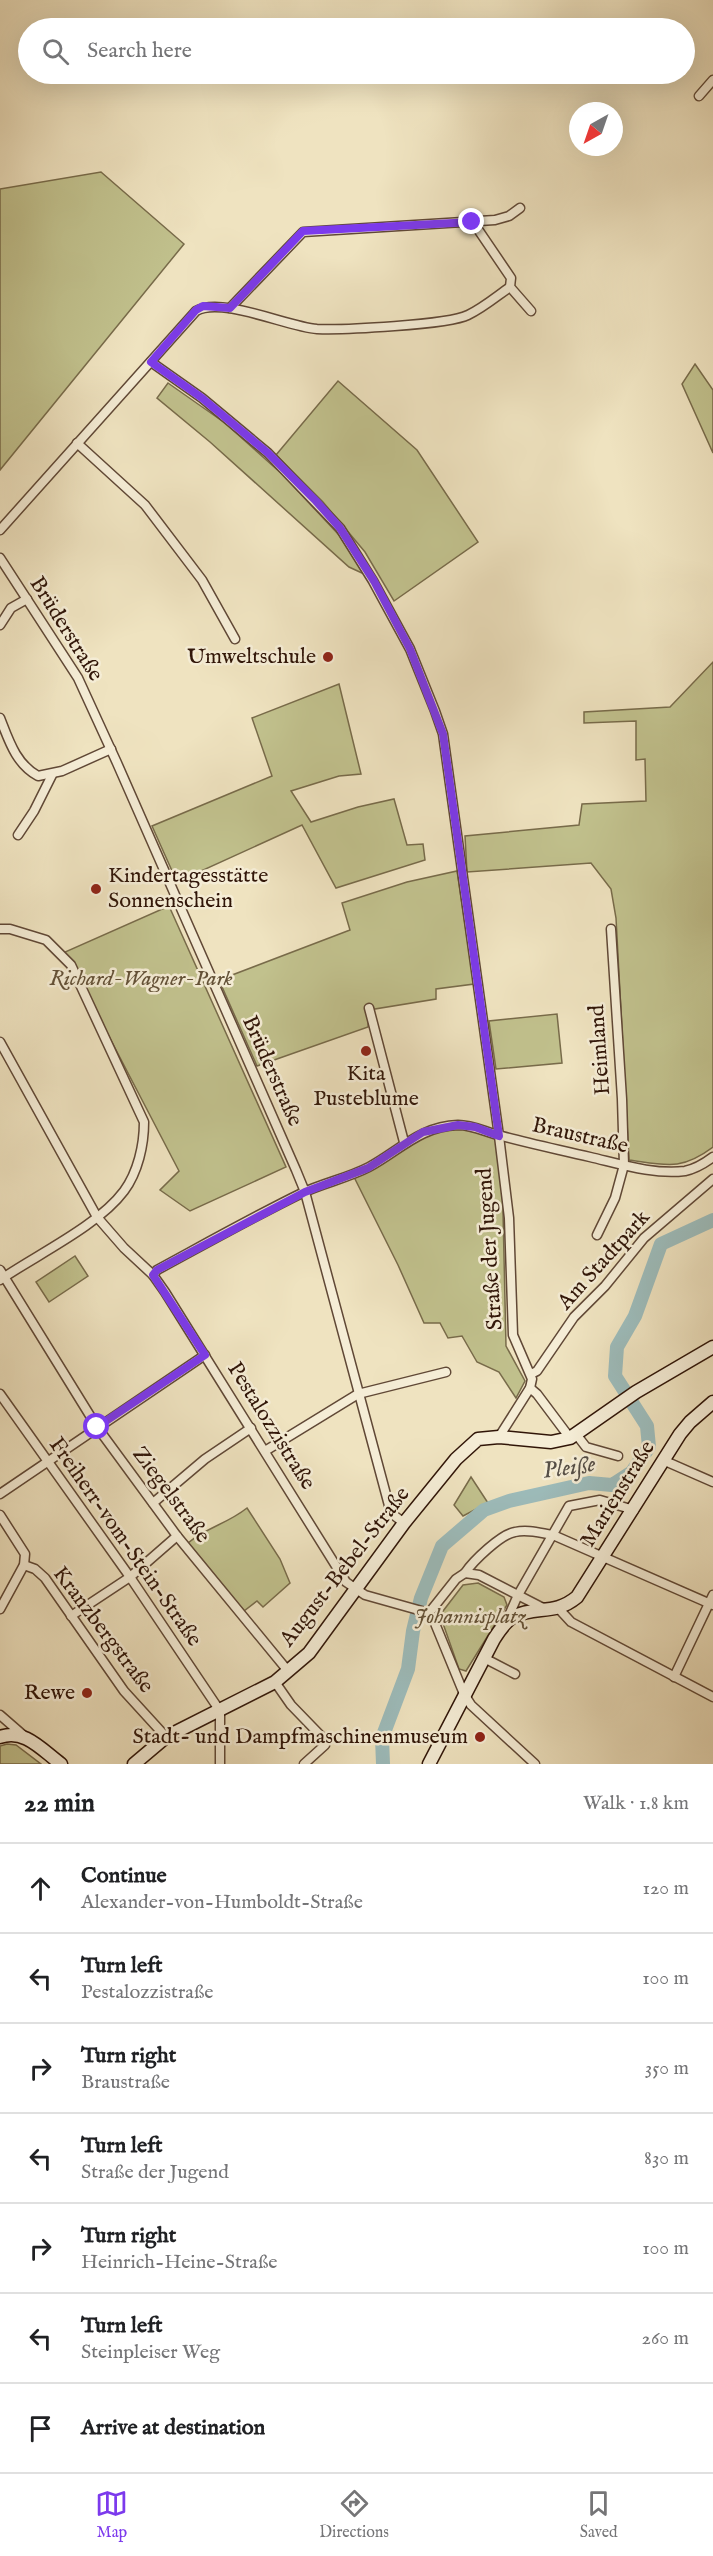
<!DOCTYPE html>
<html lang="en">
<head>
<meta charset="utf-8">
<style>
  :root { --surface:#fff; --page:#f2f2f2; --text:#202124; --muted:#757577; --line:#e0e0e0; --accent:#7c3aed }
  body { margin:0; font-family:"IM FELL English",serif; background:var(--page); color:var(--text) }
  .compass { position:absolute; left:569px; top:102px; width:54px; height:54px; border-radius:50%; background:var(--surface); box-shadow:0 6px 24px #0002; rotate:220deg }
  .stop { position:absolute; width:18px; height:18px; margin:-14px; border:4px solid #7c3aed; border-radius:50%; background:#fff }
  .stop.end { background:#7c3aed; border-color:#fff; box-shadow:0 2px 6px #0008 }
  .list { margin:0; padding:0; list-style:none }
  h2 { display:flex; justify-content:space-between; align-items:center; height:78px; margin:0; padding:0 24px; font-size:26px }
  h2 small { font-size:20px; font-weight:400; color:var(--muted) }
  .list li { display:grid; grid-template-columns:39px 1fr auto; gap:18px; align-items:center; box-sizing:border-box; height:90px; padding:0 24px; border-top:2px solid var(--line) }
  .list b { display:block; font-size:22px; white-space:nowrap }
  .list p { margin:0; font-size:20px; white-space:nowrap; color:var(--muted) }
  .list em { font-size:20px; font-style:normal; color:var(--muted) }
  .icon { flex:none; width:33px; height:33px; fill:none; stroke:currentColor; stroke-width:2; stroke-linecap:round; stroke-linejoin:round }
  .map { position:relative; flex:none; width:713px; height:1764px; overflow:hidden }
  .search { position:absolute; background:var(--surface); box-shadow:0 6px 24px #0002; left:18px; right:18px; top:18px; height:66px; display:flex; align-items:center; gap:15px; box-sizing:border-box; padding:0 21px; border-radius:33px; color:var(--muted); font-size:22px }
  .sheet { height:708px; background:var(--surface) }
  nav { display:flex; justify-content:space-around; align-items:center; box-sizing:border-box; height:84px; border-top:2px solid var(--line); background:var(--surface); font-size:16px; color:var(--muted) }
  nav a { display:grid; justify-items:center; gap:3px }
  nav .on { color:var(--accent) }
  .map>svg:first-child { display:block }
  .green { fill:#c1c18d; stroke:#786b4a; stroke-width:1.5 }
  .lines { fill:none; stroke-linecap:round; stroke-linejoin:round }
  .river { stroke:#9dbcbb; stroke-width:14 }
  .street-casing { stroke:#604836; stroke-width:11 }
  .secondary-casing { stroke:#301508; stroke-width:15 }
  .street { stroke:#f5edd6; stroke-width:8 }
  .secondary { stroke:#f5edd6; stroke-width:12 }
  .route { stroke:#7c3aed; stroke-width:8 }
  .poi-dot { fill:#8f2418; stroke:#f5edd6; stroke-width:2 }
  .labels { text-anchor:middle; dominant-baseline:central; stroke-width:5; stroke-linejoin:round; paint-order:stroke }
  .street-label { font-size:22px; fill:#301508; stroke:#f5edd6 }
  .poi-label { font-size:22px; fill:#301508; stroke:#f5edd6; text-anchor:end }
  .park-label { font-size:22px; font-style:italic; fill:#635137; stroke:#f5edd6 }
  .water-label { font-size:24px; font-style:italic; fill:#564f47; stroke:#f5edd6 }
</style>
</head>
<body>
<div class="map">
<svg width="713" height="1764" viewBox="0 0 713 1764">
  <rect width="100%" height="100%" fill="#efe3c0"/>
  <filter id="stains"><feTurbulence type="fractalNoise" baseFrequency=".00333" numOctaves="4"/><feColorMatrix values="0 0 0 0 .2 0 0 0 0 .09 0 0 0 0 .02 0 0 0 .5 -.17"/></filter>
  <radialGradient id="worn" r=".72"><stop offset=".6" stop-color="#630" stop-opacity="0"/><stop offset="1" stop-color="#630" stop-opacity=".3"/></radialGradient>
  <g class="green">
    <polygon points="101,172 184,244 0,470 0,189"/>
    <polygon points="695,364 713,390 713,453 682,384"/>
    <polygon points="338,381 417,450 478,542 394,601 365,552 323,502 276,455"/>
    <polygon points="168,383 225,423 282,474 339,535 364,574 349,567 210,442 157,398"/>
    <path d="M713 662V1147C681 1171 666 1165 629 1160L616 918 611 889 591 863 467 872 465 836 579 825 582 804 646 801 645 759 636 760V721L584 723V712L670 707Z"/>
    <polygon points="339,684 361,774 339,776 291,791 311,822 358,807 394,799 407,845 423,844 425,860 336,888 302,825 177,882 152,826 272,776 252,718"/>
    <polygon points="457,871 474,984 436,989 436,999 369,1010 368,1027 257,1066 219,980 350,930 342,903 407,882"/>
    <polygon points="169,906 286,1167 190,1211 160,1190 179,1171 65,952"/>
    <polygon points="557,1014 562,1063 496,1069 489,1021"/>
    <polygon points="458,1125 499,1136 505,1189 503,1212 506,1346 525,1381 516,1398 499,1372 477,1362 462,1336 448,1338 440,1323 424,1323 398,1265 354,1177 404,1142"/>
    <polygon points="75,1256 88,1276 49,1302 36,1282"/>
    <polygon points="471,1477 488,1503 463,1516 454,1505"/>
    <path d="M247 1508 280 1559 290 1583 263 1607 257 1601 244 1611 188 1543C207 1527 227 1524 247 1508Z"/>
    <polygon points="478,1583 504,1597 507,1605 466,1671 459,1669 440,1615 463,1585"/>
    <polygon points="7,1744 16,1745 41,1764 0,1764 0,1746"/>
  </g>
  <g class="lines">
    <polyline class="river" points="383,1764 382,1738 408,1669 413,1631 421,1598 442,1546 484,1510 509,1501 589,1483 612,1485 632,1472 649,1447 647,1426 615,1376 617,1347 635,1316 661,1244 713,1220"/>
    <defs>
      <g id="street">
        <polyline points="699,96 713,80"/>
        <polyline points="473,222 511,278 510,287 531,311"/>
        <polyline points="230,308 303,232 495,220 509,216 520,208"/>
        <polyline points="151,362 202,398 268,453 340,528 373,581 410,649 435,711 443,734 499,1136 509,1218 513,1335 532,1379 530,1388 499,1437"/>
        <polyline points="77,443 145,505 202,580 235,639"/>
        <path d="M0 530 196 311C221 296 288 327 317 329 342 330 448 325 468 315 483 308 497 296 510 287"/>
        <polyline points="0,558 78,678 117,763 296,1170 305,1192 391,1513 404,1523"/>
        <polyline points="0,625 11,608 27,599"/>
        <path d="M0 718C9 741 16 764 38 776L62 771 111 749"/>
        <polyline points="18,835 34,811 52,775"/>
        <path d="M0 929H10L46 940 71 965 144 1122C144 1145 138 1172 124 1191 98 1226 36 1255 0 1280"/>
        <polyline points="369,1008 404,1142"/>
        <polyline points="0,1042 97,1217 124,1248 153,1275 165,1292 346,1582 365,1595 429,1613"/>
        <polyline points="597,1235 615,1198 624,1165 622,1099 611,929"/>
        <polyline points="0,1270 97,1427 177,1536 288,1671"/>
        <path d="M153 1275 157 1270C205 1244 253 1217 302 1193 323 1183 348 1178 369 1167 400 1150 421 1126 458 1125 474 1125 487 1133 502 1136 531 1144 561 1150 590 1157 620 1164 654 1175 685 1171 695 1169 705 1163 713 1157"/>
        <polyline points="531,1374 537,1371 574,1317 605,1286 644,1238 713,1179"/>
        <polyline points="530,1388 537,1394 570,1438"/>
        <polyline points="0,1394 130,1577 220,1711 220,1764"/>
        <polyline points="576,1434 586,1447 618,1456"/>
        <polyline points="265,1451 358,1394 446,1372"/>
        <polyline points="665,1461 713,1482"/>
        <polyline points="0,1494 205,1355"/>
        <polyline points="153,1503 205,1459 251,1428"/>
        <polyline points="0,1515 25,1554 24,1565 0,1609"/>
        <polyline points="24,1565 35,1569 45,1578 124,1691 166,1737"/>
        <path d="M465 1573C473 1561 501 1534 515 1532 528 1529 540 1533 553 1535L713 1605"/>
        <polyline points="559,1609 571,1622 713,1697"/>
        <polyline points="429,1613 434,1621 464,1694 471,1705 535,1764"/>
        <polyline points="429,1613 456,1579 465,1573 479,1575 545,1609"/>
        <polyline points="71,1616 130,1577 177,1536"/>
        <polyline points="507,1620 518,1595 569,1506 600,1500 634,1510"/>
        <polyline points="484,1658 515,1674"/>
        <polyline points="674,1677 713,1595"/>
        <polyline points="275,1682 291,1705 322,1737 325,1745 304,1764"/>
        <polyline points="0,1715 23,1735"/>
      </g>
      <g id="secondary">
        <path d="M0 1737C24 1728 42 1750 61 1764"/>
        <polyline points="134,1764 166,1737 275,1682 309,1653 404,1523 456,1459 478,1439 499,1437 551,1442 570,1438 636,1392 713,1347"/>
        <path d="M429 1764 494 1639C499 1631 505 1622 513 1617 536 1605 554 1616 577 1597L680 1434 690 1422 713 1402"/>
      </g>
    </defs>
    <use href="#street" class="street-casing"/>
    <use href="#secondary" class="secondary-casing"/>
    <use href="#street" class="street"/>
    <use href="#secondary" class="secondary"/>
  </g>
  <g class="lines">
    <polyline class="route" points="97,1427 205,1355 153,1275 157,1270 305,1192 368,1168 423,1132 458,1125 475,1127 499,1136 443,734 410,649 374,581 340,528 316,501 268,453 202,398 151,362 196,310 203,306 230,308 303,231 472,222"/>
  </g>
  <g class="poi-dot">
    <circle cx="328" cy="657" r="6"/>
    <circle cx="96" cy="889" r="6"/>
    <circle cx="366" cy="1051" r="6"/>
    <circle cx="87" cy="1693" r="6"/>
    <circle cx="480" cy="1737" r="6"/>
  </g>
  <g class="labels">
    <g class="street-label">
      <text transform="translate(66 629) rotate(58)">Brüderstraße</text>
      <text transform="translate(600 1050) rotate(-94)">Heimland</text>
      <text transform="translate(272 1071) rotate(66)">Brüderstraße</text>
      <text transform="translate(580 1136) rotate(13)">Braustraße</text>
      <text transform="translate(490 1249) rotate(-94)">Straße der Jugend</text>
      <text transform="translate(604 1260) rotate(-48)">Am Stadtpark</text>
      <text transform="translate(271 1426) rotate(58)">Pestalozzistraße</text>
      <text transform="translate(618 1494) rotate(-58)">Marienstraße</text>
      <text transform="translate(171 1495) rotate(53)">Ziegelstraße</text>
      <text transform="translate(125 1542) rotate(55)">Freiherr-vom-Stein-Straße</text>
      <text transform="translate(345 1567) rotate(-52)">August-Bebel-Straße</text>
      <text transform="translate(103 1630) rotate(53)">Kranzbergstraße</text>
    </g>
    <g class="poi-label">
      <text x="316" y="657">Umweltschule</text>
      <text x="108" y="876" text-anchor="start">Kindertagesstätte<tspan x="108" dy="25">Sonnenschein</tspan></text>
      <text x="366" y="1074" text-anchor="middle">Kita<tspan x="366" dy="25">Pusteblume</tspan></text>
      <text x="75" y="1693">Rewe</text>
      <text x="468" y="1737">Stadt- und Dampfmaschinenmuseum</text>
    </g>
    <g class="park-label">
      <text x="141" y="979">Richard-Wagner-Park</text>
      <text x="470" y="1617">Johannisplatz</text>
    </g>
    <g class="water-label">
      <text transform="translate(569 1468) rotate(-8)">Pleiße</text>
    </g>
  </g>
  <rect width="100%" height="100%" filter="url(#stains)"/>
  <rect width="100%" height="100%" fill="url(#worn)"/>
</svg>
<svg class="compass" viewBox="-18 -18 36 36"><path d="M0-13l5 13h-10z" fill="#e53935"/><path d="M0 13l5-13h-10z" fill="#757577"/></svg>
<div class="stop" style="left:97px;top:1427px"></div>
<div class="stop end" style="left:472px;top:222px"></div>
<div class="search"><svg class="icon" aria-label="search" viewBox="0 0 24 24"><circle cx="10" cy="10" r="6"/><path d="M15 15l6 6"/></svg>Search here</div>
</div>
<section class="sheet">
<h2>22 min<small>Walk · 1.8 km</small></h2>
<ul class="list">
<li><svg class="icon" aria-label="ahead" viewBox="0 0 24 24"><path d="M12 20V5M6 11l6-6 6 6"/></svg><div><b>Continue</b><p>Alexander-von-Humboldt-Straße</p></div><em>120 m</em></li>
<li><svg class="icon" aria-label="left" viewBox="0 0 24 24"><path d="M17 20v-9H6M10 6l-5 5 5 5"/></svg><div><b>Turn left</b><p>Pestalozzistraße</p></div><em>100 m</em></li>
<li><svg class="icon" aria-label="right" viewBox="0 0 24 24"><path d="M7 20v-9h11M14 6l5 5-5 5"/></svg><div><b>Turn right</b><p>Braustraße</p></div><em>350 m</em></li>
<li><svg class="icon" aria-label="left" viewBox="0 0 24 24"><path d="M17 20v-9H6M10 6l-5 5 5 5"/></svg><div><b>Turn left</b><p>Straße der Jugend</p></div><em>830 m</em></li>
<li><svg class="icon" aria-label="right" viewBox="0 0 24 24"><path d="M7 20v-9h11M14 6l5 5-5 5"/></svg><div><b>Turn right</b><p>Heinrich-Heine-Straße</p></div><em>100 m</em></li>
<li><svg class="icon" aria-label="left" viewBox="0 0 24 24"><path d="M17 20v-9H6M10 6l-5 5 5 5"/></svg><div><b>Turn left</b><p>Steinpleiser Weg</p></div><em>260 m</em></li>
<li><svg class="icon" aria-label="arrive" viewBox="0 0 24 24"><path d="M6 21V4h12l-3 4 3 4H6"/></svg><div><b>Arrive at destination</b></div></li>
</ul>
</section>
<nav>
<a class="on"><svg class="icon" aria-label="map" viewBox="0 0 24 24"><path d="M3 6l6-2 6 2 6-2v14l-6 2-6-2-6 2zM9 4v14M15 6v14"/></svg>Map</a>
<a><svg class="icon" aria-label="directions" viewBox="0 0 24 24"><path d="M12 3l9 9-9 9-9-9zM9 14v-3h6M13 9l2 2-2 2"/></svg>Directions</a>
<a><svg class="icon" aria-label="saved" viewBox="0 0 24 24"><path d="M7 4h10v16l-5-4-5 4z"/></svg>Saved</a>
</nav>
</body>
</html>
